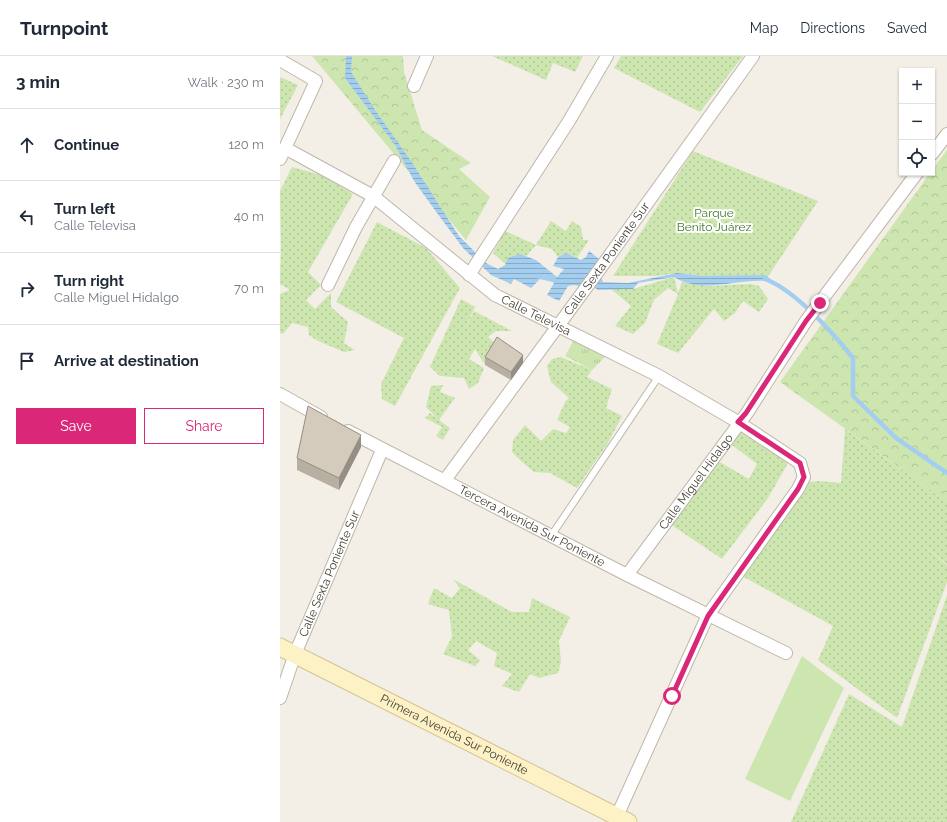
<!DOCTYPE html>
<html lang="en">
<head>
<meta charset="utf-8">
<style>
  :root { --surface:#fff; --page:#f2f2f3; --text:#1f2937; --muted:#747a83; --line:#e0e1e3; --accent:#db2777 }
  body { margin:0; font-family:Raleway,sans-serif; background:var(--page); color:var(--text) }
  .controls { position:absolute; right:12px; top:12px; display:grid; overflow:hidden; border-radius:0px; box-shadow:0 1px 3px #0004 }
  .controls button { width:36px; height:36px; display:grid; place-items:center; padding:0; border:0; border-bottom:1px solid var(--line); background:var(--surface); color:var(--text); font:20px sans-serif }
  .stop { position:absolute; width:12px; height:12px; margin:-9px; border:3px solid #db2777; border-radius:50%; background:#fff }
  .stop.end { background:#db2777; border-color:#fff; box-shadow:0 1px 4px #0008 }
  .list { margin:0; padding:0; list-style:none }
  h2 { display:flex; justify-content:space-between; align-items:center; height:52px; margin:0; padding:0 16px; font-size:17px }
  h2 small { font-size:13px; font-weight:400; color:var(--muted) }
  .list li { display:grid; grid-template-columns:26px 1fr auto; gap:12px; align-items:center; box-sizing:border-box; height:72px; padding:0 16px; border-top:1px solid var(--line) }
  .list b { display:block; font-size:15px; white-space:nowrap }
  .list p { margin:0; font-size:13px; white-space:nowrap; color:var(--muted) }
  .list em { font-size:13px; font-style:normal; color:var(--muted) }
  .actions { display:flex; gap:8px; padding:12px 16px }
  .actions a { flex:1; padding:9px 0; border:1px solid var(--accent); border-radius:0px; text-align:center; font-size:14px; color:var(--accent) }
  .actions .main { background:var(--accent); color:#fff }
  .icon { flex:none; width:22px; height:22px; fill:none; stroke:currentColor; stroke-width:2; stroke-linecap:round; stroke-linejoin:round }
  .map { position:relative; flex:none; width:667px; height:766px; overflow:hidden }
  header { display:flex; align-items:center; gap:24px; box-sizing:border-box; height:56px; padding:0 20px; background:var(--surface); border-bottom:1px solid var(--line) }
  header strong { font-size:19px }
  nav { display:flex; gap:22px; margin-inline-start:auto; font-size:14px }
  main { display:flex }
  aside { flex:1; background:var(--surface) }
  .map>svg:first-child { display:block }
  .grass { fill:url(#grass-tufts) }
  .forest { fill:url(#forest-crowns) }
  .park { fill:url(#park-dots) }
  .pitch { fill:#cde6b0 }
  .water { fill:url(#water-rules) }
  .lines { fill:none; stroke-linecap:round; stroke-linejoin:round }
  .stream { stroke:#a4ceef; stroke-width:4.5 }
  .lane-casing { stroke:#beb7a9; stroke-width:8 }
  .street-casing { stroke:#beb7a9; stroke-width:14 }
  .secondary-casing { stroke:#d2c497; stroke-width:19 }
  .lane { stroke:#fff; stroke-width:6 }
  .street { stroke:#fff; stroke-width:12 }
  .secondary { stroke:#fdf1c6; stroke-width:17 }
  .wall { fill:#b6afa2 }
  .shaded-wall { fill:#948e84 }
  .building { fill:#d4cbbc; stroke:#948e84 }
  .route { stroke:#db2777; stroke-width:5 }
  .labels { text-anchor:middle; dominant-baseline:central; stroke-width:4; stroke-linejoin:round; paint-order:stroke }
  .park-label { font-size:12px; fill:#45762a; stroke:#fff }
  .street-label { font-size:12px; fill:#454036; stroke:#fff }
</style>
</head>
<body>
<header>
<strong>Turnpoint</strong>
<nav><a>Map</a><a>Directions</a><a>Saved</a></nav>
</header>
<main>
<aside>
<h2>3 min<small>Walk · 230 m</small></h2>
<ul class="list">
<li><svg class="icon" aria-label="ahead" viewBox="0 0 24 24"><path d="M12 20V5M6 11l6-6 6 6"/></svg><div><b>Continue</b></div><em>120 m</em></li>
<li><svg class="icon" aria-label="left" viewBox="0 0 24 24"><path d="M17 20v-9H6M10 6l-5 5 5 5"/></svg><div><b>Turn left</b><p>Calle Televisa</p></div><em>40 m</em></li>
<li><svg class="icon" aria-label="right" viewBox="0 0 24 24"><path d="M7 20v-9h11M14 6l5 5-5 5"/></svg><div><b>Turn right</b><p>Calle Miguel Hidalgo</p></div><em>70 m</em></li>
<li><svg class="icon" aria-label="arrive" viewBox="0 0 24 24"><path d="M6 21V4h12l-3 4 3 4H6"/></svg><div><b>Arrive at destination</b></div></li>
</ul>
<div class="actions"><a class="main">Save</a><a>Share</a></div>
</aside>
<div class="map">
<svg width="667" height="766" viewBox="0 0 667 766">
  <defs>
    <pattern id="grass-tufts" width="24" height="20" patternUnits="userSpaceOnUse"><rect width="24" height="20" fill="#cde6b0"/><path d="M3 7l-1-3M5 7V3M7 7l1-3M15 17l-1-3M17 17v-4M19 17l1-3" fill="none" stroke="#b1c698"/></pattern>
    <pattern id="forest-crowns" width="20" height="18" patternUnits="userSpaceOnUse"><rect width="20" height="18" fill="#cde6b0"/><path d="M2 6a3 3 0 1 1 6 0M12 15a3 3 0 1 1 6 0" fill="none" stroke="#b1c698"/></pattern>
    <pattern id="park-dots" width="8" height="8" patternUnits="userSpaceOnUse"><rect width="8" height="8" fill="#cde6b0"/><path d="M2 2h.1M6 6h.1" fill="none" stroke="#b1c698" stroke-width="1.8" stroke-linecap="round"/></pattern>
    <pattern id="water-rules" width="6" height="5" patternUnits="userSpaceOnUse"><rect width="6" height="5" fill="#a4ceef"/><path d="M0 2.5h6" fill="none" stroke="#87a9c2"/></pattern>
  </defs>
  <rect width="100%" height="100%" fill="#f3efe6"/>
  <polygon class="grass" points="295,282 326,300 312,314 285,300"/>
  <g class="forest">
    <polygon points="32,0 123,0 124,16 142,74 191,107 179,113 210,141 186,184"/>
    <polygon points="667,94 667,446 500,326 650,117 652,117 652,114"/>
  </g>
  <g class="park">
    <polygon points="212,0 303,0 295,16 273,7 266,24"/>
    <polygon points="341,0 463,0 420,56 334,12"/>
    <polygon points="0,21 18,29 0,63"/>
    <polygon points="413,95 538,145 487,222 423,220 397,217 376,220 333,220"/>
    <polygon points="12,111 41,119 73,138 28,216 41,229 26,244 35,253 51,237 51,251 68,266 64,287 75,294 64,296 38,285 29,279 28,271 12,267 3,278 0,277 0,238 10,234 0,228 1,192 0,135"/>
    <polygon points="271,165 286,175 292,165 301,171 303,184 309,184 297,202 286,197 278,201 272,193 256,189 233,215 213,197 225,175 256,189"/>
    <polygon points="97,166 146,192 180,232 115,350 102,343 101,328 124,282 56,246"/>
    <polygon points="394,221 398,237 402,226 429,230 470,228 479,230 488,243 479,256 463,245 455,257 444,265 434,253 398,297 377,288 398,238 388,232 374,244 365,267 353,278 335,270 351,250 331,233 353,233"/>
    <polygon points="181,243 195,251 184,274 194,255 232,275 216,275 208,281 217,289 205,309 195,293 189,303 204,312 198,327 189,333 184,322 160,320 150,311"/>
    <polygon points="281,301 312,314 307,321 332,333 326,352 342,360 328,387 297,432 270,417 254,416 242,406 232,396 233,384 245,369 261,385 273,373 286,377 290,371 277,364 285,346 289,342 271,326 267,310 272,303"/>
    <polygon points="163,329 160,336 175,342 159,364 170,372 163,384 156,380 162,371 145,362 150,357 158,363 146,351 151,330"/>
    <polygon points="565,373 667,446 667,508 639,486 667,509 667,526 617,662 538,604 553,570 462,520 530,426 539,425 561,427"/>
    <polygon points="461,375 508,407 488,442 442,503 390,468 438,405 469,423 477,408 452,389"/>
    <polygon points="173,523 232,556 249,556 252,542 290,561 279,585 281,606 278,617 259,622 250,618 239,636 222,630 232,618 214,610 217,597 196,585 188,594 200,604 195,610 163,598 172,581 169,554 148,548 154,532 172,542 180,532"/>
    <polygon points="667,539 667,766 511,766 569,638 622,671"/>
  </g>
  <polygon class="pitch" points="522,600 564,632 510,745 465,723"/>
  <path class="water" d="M66 0H72L71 16 95 54 131 105 179 180 206 207 218 213 225 209 228 202 240 198 256 204 277 221 284 213 273 210 278 201 286 197 301 204 306 201 309 195 318 202 320 209 319 215 323 226 348 227 397 217 423 220 486 219 493 226C461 220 424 240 394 221L358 227 353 233 318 234 308 227 303 231 294 229 288 230 279 245 267 239 274 227 264 219 251 232 234 223 231 228 211 219 183 192 157 157 134 125 115 89 65 22Z"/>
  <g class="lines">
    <g class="stream">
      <polyline points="257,220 274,224"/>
      <path d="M485 223C515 234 553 277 573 302V340L616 382 667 417"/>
    </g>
    <defs>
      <polyline id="lane" points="271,480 379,320"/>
      <g id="street">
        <polyline points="0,4 36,25 0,103"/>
        <polyline points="134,30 147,0"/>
        <path id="s1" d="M5 92 93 140 215 239 379 320 458 366 520 407 524 421 518 433 428 559 337 760"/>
        <polyline points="652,98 667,78"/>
        <polyline points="189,219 289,65 327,0"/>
        <polyline points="48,229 76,171 114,105"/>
        <polyline points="0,338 41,361"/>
        <path id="s2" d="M68 375 347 519 506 597"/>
        <path id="s3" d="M165 424 322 210 473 0"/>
        <path id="s4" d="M347 519 467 357 526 265 637 117"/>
        <path id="s5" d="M0 642 15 598 102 394"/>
      </g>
      <g id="secondary">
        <path id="s6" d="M0 591 348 766"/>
      </g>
    </defs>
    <use href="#lane" class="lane-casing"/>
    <use href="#street" class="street-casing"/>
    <use href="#secondary" class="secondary-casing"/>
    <use href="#lane" class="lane"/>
    <use href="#street" class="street"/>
    <use href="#secondary" class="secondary"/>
  </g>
  <g class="wall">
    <polygon points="205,301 243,307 231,324 205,309"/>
    <polygon points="81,391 59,434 17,414 17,402"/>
  </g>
  <g class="shaded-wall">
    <polygon points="243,299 243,307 231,324 231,316"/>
    <polygon points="81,379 81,391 59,434 59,422"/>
  </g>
  <g class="building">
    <polygon points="217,281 243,299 231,316 205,301"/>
    <polygon points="28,350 81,379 59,422 17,402"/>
  </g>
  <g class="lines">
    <polyline class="route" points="392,640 428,560 518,433 524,421 520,407 458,366 466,357 526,265 540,247"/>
  </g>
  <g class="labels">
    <g class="park-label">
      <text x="434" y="157">Parque<tspan x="434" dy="14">Benito Juárez</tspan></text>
    </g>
    <g class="street-label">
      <text stroke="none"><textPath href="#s3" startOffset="274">Calle Sexta Poniente Sur</textPath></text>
      <text stroke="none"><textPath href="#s1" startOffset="303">Calle Televisa</textPath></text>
      <text stroke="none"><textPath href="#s4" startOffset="116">Calle Miguel Hidalgo</textPath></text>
      <text stroke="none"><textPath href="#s2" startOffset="207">Tercera Avenida Sur Poniente</textPath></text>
      <text stroke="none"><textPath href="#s5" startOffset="134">Calle Sexta Poniente Sur</textPath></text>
      <text stroke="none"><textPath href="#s6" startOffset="195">Primera Avenida Sur Poniente</textPath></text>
    </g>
  </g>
</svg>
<div class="controls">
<button>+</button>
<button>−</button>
<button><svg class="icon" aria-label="locate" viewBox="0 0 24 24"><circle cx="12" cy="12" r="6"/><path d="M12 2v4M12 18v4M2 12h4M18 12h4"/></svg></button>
</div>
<div class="stop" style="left:392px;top:640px"></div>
<div class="stop end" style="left:540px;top:247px"></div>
</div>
</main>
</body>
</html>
